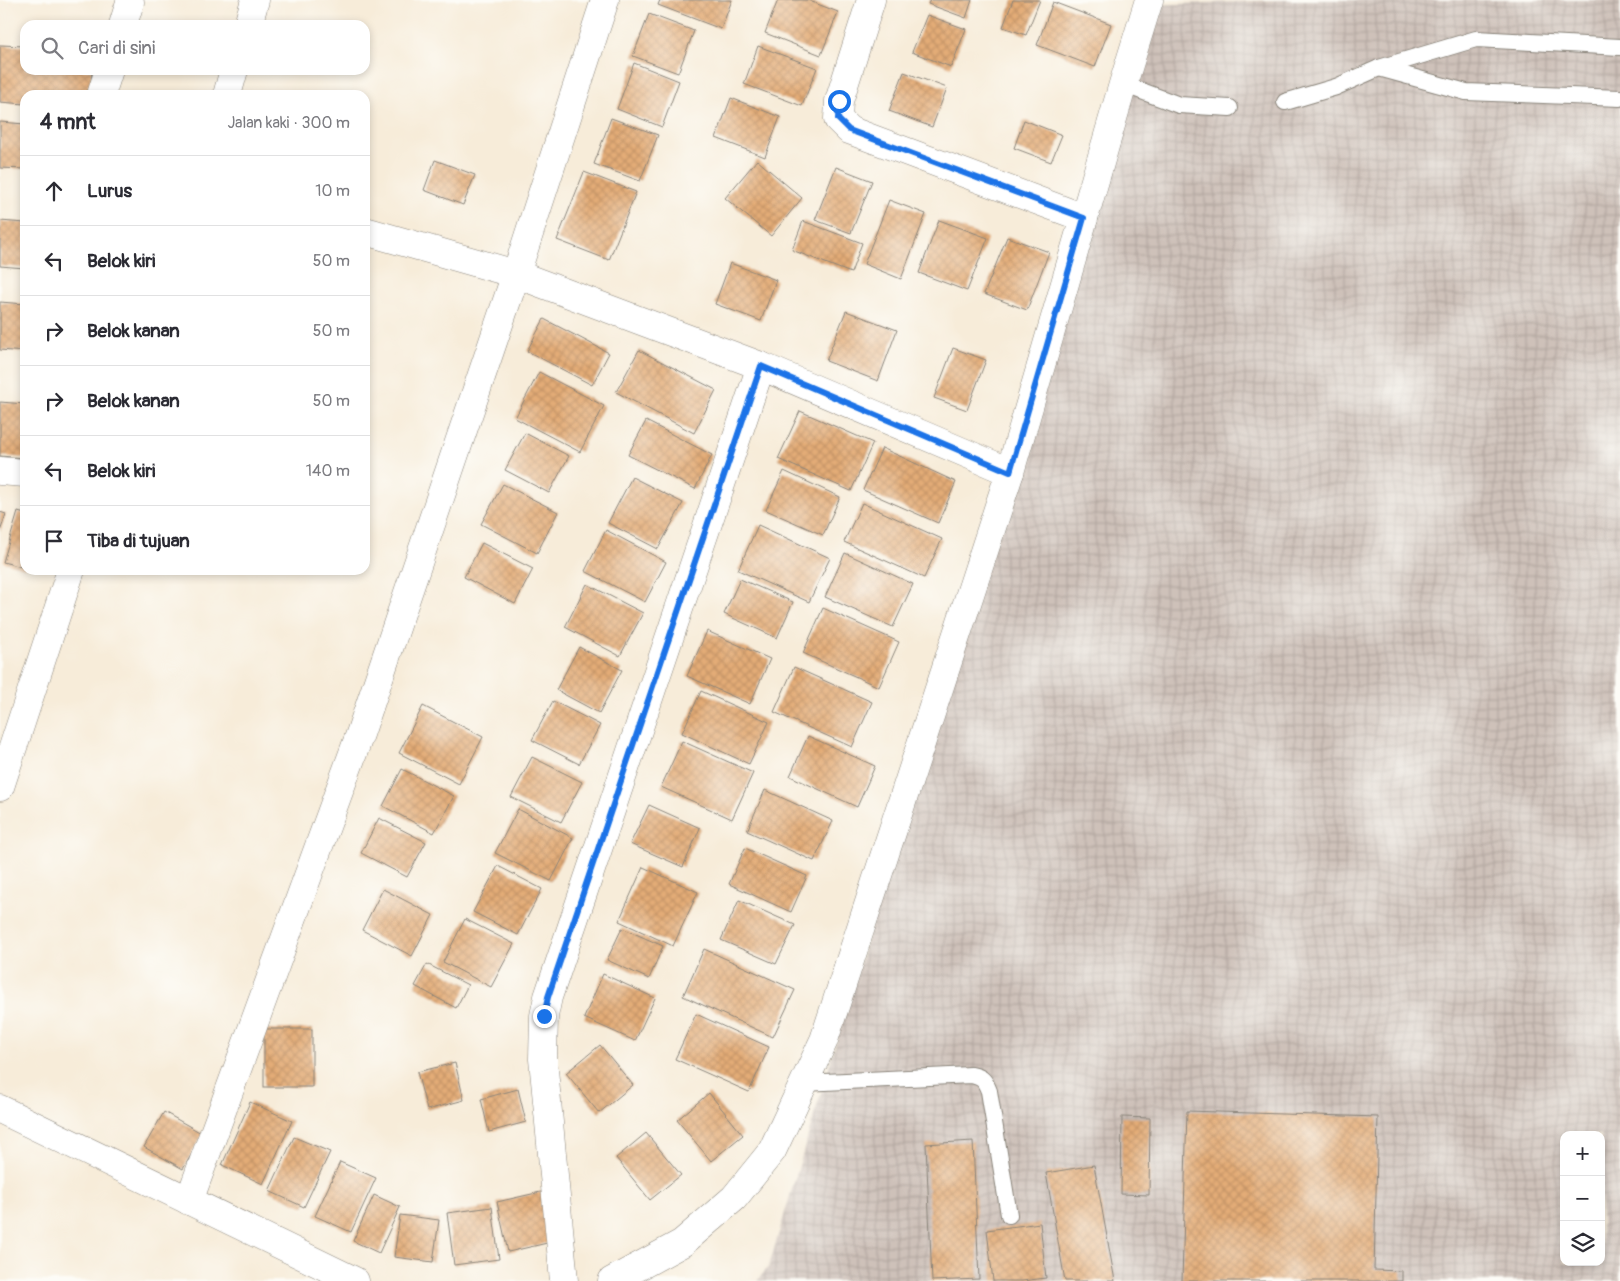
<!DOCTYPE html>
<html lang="id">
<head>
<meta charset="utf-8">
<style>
  :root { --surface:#fff; --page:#f2f2f3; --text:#2b2b33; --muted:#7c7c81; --line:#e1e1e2 }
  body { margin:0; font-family:Pangolin,sans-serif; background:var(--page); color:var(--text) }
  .controls { position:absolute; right:15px; bottom:15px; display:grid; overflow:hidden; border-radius:10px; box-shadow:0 2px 8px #0003 }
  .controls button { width:45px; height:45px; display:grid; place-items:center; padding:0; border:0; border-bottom:1px solid var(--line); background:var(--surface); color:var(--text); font:25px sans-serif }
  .stop { position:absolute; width:15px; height:15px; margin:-11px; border:4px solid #1a73e8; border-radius:50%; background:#fff }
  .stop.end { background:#1a73e8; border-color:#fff; box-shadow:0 1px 5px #0008 }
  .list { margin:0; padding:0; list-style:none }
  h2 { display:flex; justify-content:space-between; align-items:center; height:65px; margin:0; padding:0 20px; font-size:21px }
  h2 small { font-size:16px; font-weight:400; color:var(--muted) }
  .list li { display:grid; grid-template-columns:32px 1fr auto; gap:15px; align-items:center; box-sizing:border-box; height:70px; padding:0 20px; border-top:1px solid var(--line) }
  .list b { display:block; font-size:19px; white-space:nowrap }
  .list em { font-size:16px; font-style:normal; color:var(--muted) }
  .icon { flex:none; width:28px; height:28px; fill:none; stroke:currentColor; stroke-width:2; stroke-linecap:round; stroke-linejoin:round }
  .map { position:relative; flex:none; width:1620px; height:1281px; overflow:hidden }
  .search { position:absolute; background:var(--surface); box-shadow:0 2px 8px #0003; left:20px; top:20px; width:350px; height:55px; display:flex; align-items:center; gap:12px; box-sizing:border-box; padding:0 18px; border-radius:15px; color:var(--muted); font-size:19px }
  .panel { position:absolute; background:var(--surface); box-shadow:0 2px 8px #0003; left:20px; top:90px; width:350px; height:485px; border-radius:15px }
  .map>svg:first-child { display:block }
  .industrial { fill:url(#industrial-grid); fill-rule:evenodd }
  .building { fill:url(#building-cross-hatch) }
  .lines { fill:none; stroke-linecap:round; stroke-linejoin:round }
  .lane-casing { stroke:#8a847a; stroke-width:18 }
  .street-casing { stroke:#8a847a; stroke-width:29 }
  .lane { stroke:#fff; stroke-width:16 }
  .street { stroke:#fff; stroke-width:28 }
  .route { stroke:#1a73e8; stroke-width:6 }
</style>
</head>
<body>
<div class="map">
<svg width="1620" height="1281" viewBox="0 0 1620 1281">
  <defs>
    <pattern id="industrial-grid" width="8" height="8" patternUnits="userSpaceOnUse" patternTransform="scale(1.25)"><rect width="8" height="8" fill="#cec1b9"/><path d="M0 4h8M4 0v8" fill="none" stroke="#b0a59e"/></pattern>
    <pattern id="building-cross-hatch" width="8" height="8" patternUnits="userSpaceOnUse" patternTransform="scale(1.25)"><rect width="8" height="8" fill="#e3ac77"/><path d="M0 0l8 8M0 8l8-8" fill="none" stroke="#c29366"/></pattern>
  </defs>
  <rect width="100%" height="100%" fill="#fdfcf7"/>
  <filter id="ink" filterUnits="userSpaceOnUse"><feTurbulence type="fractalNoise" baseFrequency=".02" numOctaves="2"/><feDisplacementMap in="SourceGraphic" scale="10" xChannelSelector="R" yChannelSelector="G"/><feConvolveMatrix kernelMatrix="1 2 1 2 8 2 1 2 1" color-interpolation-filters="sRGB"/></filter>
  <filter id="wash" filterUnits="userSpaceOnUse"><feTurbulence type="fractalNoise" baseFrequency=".0096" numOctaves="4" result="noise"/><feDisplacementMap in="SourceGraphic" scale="20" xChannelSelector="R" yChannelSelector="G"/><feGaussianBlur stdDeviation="1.12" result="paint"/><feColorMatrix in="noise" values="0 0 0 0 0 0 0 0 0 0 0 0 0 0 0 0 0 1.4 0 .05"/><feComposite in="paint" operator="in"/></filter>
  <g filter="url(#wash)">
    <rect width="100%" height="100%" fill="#f7ecd9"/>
    <path class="industrial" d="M1285 0H1620V1281H757L769 1266 1147 5ZM1564 1135H1601V1262H1564Z"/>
    <g id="blocks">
      <g class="building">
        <polygon points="660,0 732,0 721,29 658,5"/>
        <polygon points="778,0 807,0 838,12 821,55 765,33"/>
        <polygon points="930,0 972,0 966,18 928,4"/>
        <polygon points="1013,0 1040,0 1026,35 1003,27"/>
        <polygon points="1053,2 1111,24 1095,67 1037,45"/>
        <polygon points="649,14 694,31 678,73 633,56"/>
        <polygon points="927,15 966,29 951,67 912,52"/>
        <polygon points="0,45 25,46 25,70 92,70 90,95 25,95 25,104 0,102"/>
        <polygon points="758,46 817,68 802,106 744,84"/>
        <polygon points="634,63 679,81 662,127 617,109"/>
        <polygon points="904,72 947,88 932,127 889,111"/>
        <polygon points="731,98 780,117 765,157 716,138"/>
        <polygon points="611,118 658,135 640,181 594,164"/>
        <polygon points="1024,120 1062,135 1051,162 1014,148"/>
        <polygon points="0,122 25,124 25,169 0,168"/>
        <polygon points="435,160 475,175 463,205 424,190"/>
        <polygon points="757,160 802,198 771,236 725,198"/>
        <polygon points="836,167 872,181 851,233 815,220"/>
        <polygon points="584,172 636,192 609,260 557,240"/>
        <polygon points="889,200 926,214 901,279 864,264"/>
        <polygon points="939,220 988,238 967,291 919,273"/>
        <polygon points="0,221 25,223 25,268 0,266"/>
        <polygon points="803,221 862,243 851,273 792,250"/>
        <polygon points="1007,237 1049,252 1027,310 984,294"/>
        <polygon points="730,263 776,280 761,321 715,304"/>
        <polygon points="0,302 25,304 25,352 0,350"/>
        <polygon points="846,311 897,330 878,381 826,361"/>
        <polygon points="544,319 609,353 592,385 527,351"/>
        <polygon points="953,348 986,360 967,410 934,398"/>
        <polygon points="639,350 716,390 694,433 616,392"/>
        <polygon points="539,372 604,406 580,452 515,418"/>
        <polygon points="0,402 25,404 25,458 0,456"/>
        <polygon points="800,411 873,443 851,491 778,459"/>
        <polygon points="646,421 712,455 695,489 628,455"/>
        <polygon points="525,433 569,456 549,493 505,470"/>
        <polygon points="882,448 956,482 938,523 863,490"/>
        <polygon points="784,471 840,497 823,535 766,510"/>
        <polygon points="632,477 683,503 658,549 608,523"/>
        <polygon points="503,484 558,512 537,553 481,524"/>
        <polygon points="862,503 942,539 924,578 844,542"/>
        <polygon points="0,512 6,514 0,532"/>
        <polygon points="18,512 25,514 25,568 3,562"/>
        <polygon points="758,525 830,558 809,602 738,570"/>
        <polygon points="606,530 666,562 645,602 585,571"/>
        <polygon points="482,543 533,569 515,604 464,577"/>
        <polygon points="845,553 913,584 893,627 825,597"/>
        <polygon points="740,579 793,602 777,638 724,614"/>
        <polygon points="587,584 643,613 620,656 565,627"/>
        <polygon points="823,608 899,642 879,687 803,653"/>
        <polygon points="707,631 770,659 750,704 687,676"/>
        <polygon points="579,647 622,670 599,713 556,690"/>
        <polygon points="794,667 872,702 852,747 774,712"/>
        <polygon points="701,691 769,722 749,764 682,733"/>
        <polygon points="553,701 600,725 579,764 532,740"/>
        <polygon points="423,706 483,737 459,784 399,753"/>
        <polygon points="808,736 875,766 857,807 790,776"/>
        <polygon points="682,741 753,773 732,819 661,787"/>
        <polygon points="532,757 582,782 561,822 511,797"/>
        <polygon points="402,769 454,796 434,833 383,806"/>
        <polygon points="765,790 833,821 814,861 747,831"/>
        <polygon points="649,805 700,828 683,867 630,844"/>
        <polygon points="518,809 573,838 551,881 495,853"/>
        <polygon points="379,818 426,842 407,877 361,853"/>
        <polygon points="745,848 807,876 791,912 729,884"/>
        <polygon points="498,866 542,889 518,935 473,912"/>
        <polygon points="643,867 698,892 673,946 619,921"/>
        <polygon points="383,889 433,915 412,956 362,930"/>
        <polygon points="739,900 795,925 776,964 721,940"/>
        <polygon points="465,919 514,944 491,987 443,962"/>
        <polygon points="622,928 663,946 649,979 607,960"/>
        <polygon points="704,949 795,990 773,1037 683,996"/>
        <polygon points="427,964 468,985 456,1008 415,986"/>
        <polygon points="603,974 655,998 635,1041 584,1018"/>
        <polygon points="696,1014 769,1047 749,1092 675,1059"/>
        <rect x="264" y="1029" width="48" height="58"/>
        <polygon points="600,1045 633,1085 599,1113 566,1073"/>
        <polygon points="455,1063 464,1100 427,1110 417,1072"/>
        <polygon points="518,1089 526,1122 489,1132 481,1099"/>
        <polygon points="709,1093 743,1135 711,1161 677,1120"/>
        <polygon points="250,1102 292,1121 263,1184 222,1165"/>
        <polygon points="1187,1111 1378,1117 1374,1270 1402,1271 1402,1281 1182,1281"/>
        <polygon points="164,1112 203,1134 183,1169 144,1147"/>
        <polygon points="1122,1117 1150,1118 1149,1195 1121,1194"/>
        <polygon points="646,1133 681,1175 650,1200 616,1158"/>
        <polygon points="294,1137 330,1152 304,1207 269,1191"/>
        <polygon points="973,1141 979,1279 932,1281 926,1144"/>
        <polygon points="340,1162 376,1178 351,1232 315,1216"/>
        <polygon points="1094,1165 1115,1281 1065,1281 1046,1173"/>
        <polygon points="545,1191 556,1241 508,1252 497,1202"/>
        <polygon points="374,1195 400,1207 379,1253 353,1241"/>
        <polygon points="492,1207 499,1259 454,1265 447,1213"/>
        <polygon points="400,1215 439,1220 433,1262 394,1257"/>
        <polygon points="1040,1223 1046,1278 1022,1281 993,1281 987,1230"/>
      </g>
    </g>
  </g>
  <g filter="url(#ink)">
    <use href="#blocks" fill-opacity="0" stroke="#8a847a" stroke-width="1"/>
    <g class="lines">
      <defs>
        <g id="lane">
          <polyline points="1379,68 1466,92 1620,98"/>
          <polyline points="1123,84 1179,105 1230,108"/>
          <polyline points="1285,102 1336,87 1379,68 1476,39 1620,47"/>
          <path d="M804 1083 971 1075C983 1077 985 1081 989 1091L1009 1215"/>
        </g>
        <g id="street">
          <polyline points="871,0 839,101 838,119 849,130 1084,218"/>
          <polyline points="123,25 130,2"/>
          <polyline points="248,25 255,0"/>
          <polyline points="101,95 109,70"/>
          <polyline points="227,95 234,70"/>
          <polyline points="365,231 516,274 761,366 1010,472"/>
          <polyline points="0,471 25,473"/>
          <polyline points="0,787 71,570"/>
          <polyline points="0,1109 355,1281"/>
          <polyline points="189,1201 360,734 516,274 605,0"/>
          <polyline points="564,1281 543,1059 544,1016 548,997 761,366"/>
          <polyline points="612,1281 682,1243 734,1198 772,1151 824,1040 1010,472 1123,84 1149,0"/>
        </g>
      </defs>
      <use href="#lane" class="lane-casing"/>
      <use href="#street" class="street-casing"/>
      <use href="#lane" class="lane"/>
      <use href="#street" class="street"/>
    </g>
  </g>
  <g class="lines" filter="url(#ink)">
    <polyline class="route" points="544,1016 548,997 761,366 1010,472 1084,218 849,130 838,119 839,101"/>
  </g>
</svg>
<div class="controls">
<button>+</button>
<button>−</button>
<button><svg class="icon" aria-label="layers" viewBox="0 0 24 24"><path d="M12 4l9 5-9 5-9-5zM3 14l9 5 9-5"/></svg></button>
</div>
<div class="stop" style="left:839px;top:101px"></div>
<div class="stop end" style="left:544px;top:1016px"></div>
<div class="search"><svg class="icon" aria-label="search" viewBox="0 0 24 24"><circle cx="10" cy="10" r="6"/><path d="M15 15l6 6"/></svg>Cari di sini</div>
<section class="panel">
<h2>4 mnt<small>Jalan kaki · 300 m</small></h2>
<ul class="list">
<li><svg class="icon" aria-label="ahead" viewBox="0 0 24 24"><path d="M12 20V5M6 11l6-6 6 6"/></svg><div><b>Lurus</b></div><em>10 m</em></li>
<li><svg class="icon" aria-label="left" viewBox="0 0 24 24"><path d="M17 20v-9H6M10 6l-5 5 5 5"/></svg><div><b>Belok kiri</b></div><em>50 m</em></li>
<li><svg class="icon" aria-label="right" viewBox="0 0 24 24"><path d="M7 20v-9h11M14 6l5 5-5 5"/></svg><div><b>Belok kanan</b></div><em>50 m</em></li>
<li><svg class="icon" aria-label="right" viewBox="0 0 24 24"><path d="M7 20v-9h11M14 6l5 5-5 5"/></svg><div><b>Belok kanan</b></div><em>50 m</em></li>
<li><svg class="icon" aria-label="left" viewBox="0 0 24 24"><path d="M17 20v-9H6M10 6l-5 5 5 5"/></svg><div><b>Belok kiri</b></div><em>140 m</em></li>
<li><svg class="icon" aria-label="arrive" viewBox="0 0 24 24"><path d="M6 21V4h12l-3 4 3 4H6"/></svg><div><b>Tiba di tujuan</b></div></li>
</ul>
</section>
</div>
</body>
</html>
